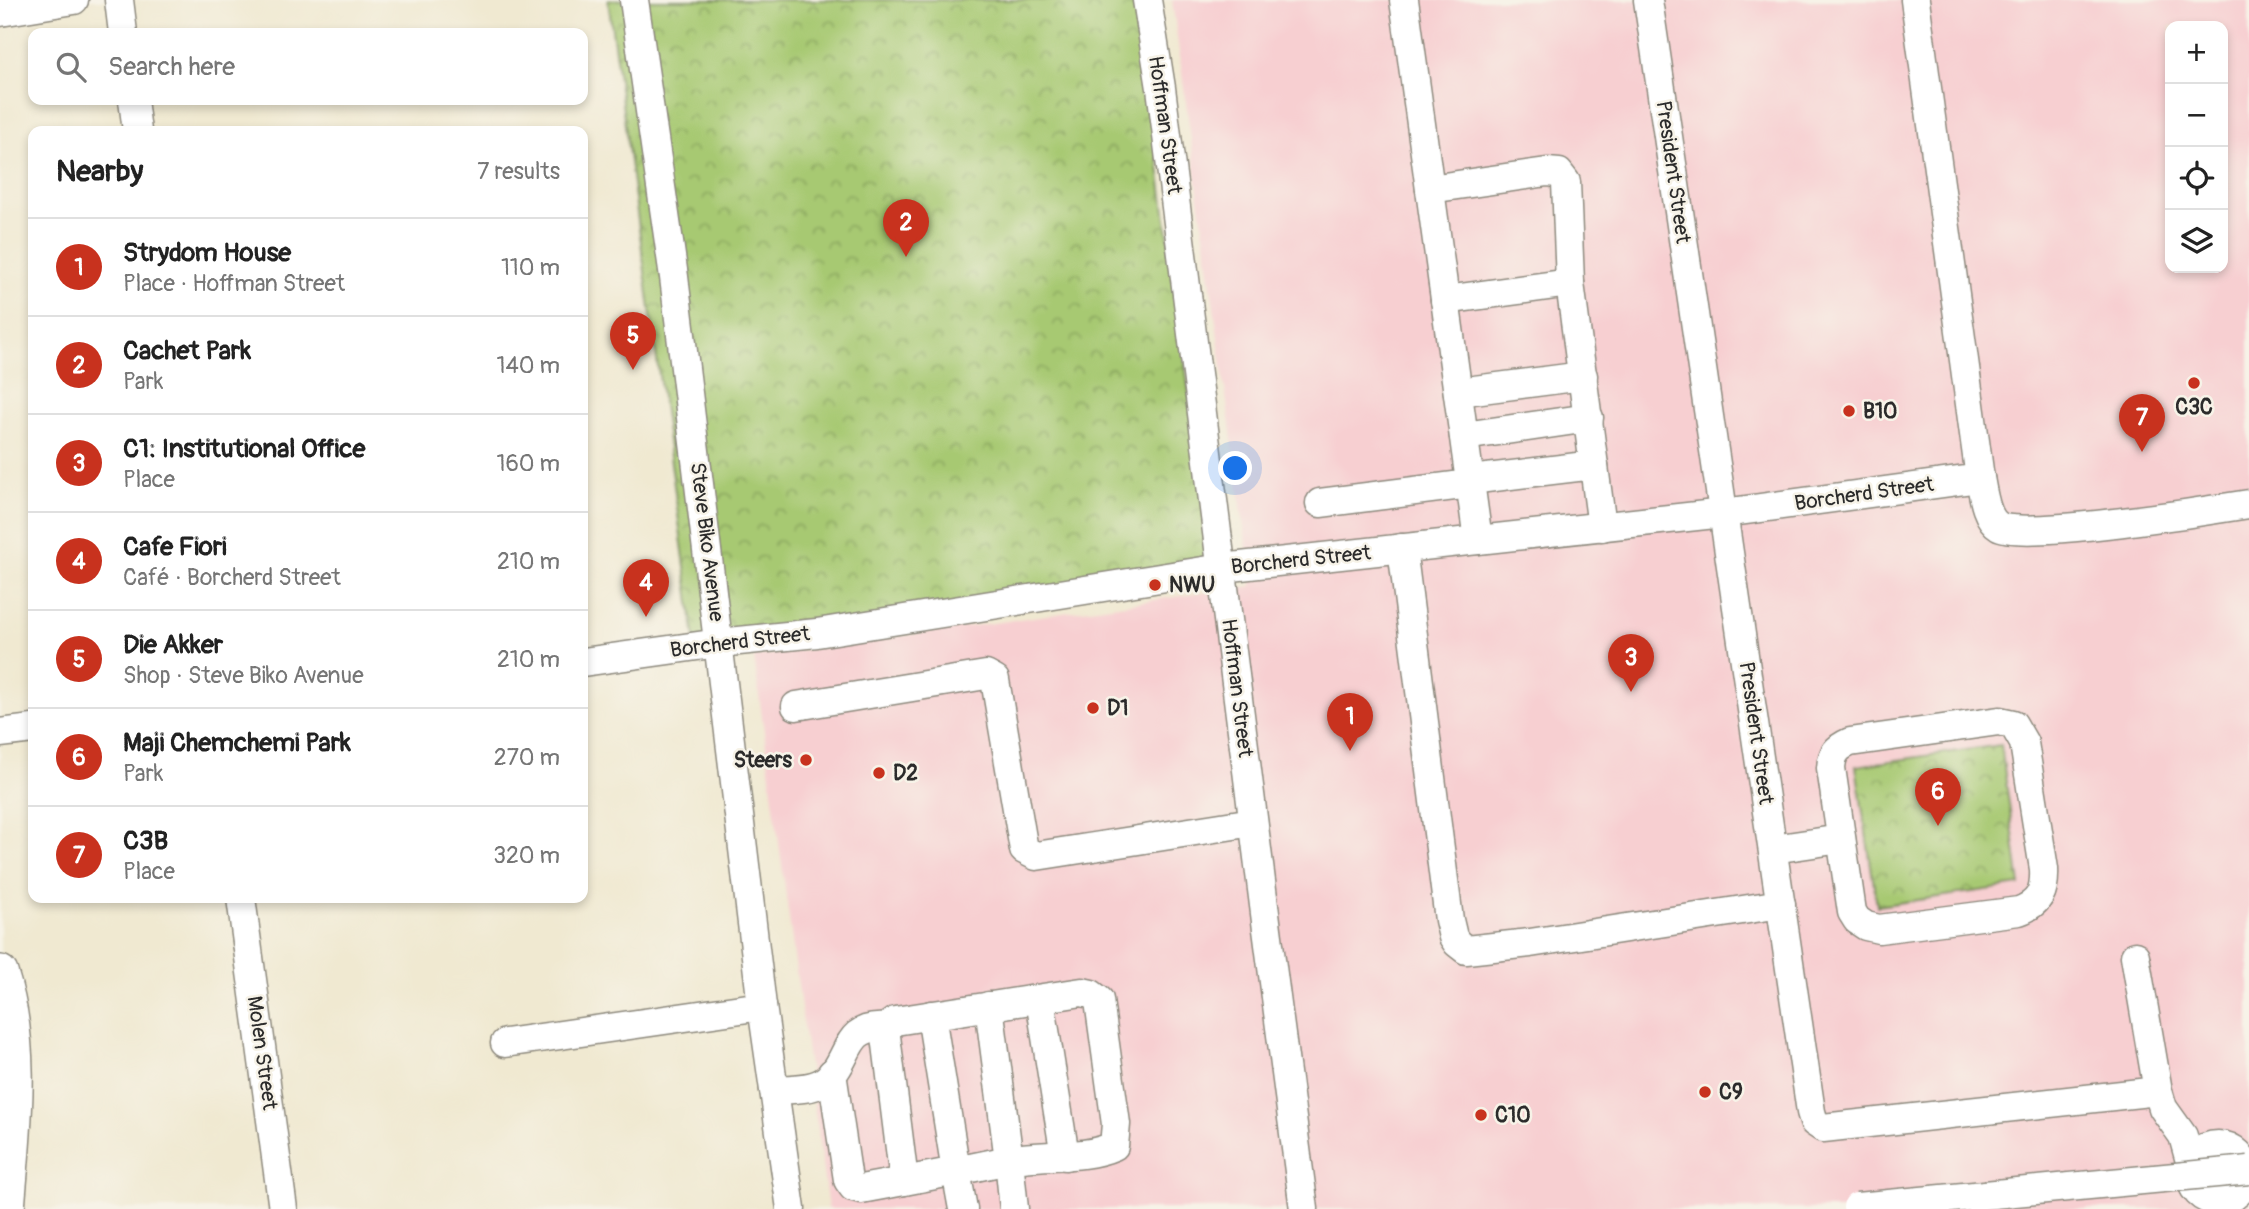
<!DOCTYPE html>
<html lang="en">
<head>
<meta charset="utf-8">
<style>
  :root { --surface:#fff; --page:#f6f6f6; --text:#222; --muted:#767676; --line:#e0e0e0; --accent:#c8321e }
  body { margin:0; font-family:Pangolin,sans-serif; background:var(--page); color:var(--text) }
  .controls { position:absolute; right:21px; top:21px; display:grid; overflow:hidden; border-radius:14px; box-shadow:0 4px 10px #0003 }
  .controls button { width:63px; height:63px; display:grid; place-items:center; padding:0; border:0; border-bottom:2px solid var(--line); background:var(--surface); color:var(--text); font:35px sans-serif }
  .you { position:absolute; left:1236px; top:469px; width:24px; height:24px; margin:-18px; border:5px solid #fff; border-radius:50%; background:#1a73e8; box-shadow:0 0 0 10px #1a73e833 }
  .badge { display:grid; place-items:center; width:46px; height:46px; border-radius:50%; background:var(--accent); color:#fff; font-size:23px; font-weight:700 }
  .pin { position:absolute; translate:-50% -58px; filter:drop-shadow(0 2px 4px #0008) }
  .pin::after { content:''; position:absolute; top:37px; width:24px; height:21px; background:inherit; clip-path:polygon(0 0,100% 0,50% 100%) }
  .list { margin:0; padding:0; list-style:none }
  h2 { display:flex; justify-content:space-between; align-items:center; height:91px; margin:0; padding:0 28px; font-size:30px }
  h2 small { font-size:23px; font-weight:400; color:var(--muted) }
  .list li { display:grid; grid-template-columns:46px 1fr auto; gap:21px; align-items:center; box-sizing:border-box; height:98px; padding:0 28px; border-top:2px solid var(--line) }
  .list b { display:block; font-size:26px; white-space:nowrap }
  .list p { margin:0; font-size:23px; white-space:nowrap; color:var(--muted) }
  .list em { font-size:23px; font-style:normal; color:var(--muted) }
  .icon { flex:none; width:38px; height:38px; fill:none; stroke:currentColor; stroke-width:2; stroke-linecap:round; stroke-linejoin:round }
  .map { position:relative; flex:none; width:2249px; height:1209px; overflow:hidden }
  .search { position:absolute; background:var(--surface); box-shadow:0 4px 10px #0003; left:28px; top:28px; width:560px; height:77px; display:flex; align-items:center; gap:18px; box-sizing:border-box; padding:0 24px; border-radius:14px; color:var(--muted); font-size:26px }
  .panel { position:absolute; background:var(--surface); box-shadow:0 4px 10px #0003; left:28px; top:126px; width:560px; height:777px; border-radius:14px }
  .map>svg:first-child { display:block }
  .built { fill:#f7cfd1; fill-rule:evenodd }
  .park { fill:url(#park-crowns); stroke:#697a4e; stroke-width:2 }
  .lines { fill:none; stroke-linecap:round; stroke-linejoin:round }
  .minor-casing { stroke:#8e8a7e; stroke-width:31 }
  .major-casing { stroke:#8e8a7e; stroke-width:38 }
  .minor { stroke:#fff; stroke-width:28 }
  .major { stroke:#fff; stroke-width:35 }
  .minor-bridge-casing { stroke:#8e8a7e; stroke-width:31; stroke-linecap:butt }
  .minor-bridge { stroke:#fff; stroke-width:28 }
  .poi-dot { fill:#c8321e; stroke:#f7f3e8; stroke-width:2.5 }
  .labels { text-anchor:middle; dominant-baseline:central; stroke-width:5; stroke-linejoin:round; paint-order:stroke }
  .street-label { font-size:21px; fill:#2b2b2b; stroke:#f7f3e8 }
  .poi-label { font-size:21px; font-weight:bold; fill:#2b2b2b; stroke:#f7f3e8; text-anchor:start }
</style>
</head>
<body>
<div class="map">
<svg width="2249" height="1209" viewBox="0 0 2249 1209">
  <defs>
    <pattern id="park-crowns" width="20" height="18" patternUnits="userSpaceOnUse" patternTransform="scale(1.75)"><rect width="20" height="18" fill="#a7c972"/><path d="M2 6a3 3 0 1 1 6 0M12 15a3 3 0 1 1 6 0" fill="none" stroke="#88a35e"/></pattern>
  </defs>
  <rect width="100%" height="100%" fill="#f7f3e8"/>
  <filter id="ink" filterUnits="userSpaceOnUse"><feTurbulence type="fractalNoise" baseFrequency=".0143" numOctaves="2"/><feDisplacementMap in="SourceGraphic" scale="14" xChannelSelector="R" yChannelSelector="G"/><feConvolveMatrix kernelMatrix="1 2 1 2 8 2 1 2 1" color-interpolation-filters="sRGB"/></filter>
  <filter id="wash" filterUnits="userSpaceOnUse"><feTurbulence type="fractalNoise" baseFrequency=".00686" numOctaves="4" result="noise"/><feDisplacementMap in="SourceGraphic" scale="28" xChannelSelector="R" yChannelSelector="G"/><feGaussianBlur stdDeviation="1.57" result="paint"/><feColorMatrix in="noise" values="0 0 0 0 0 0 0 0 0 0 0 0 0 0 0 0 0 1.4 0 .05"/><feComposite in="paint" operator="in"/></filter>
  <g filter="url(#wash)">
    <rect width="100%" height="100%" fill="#f0e9d1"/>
    <path class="built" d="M1172 0H2249V1209H828L754 657 1252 586ZM2170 26H2223V268H2170Z"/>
    <g class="park">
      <polygon points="608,0 1137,0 1213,575 696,647"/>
      <polygon points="2001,745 2020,885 1877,906 1856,766"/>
    </g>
  </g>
  <g filter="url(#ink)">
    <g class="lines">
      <defs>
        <g id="minor">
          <polyline points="119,0 123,33"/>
          <polyline points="634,0 674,277 762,1006 791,1209"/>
          <polyline points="1147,0 1161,88 1267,929 1304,1209"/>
          <polyline points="1404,0 1478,540"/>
          <polyline points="1648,0 1811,1112 1814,1122 1823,1128 2158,1091"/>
          <path d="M1915 0 1980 478C1983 492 1985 518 1999 526 2022 540 2213 510 2249 504"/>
          <polyline points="0,12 74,0"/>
          <polyline points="133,100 137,131"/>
          <polyline points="1430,189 1547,172 1559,173 1566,182 1570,283 1602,527"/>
          <polyline points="1445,300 1570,283"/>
          <polyline points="1458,392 1583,376"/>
          <polyline points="1464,436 1589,418"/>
          <polyline points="1470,480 1594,465"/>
          <polyline points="1320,503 1470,484"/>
          <polyline points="1402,548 1449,920 1453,937 1457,943 1466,950 1530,943 1781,904"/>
          <polyline points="583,662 719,643 817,633 1222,568 1724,513 1980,478"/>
          <polyline points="796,706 986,675 995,680 1024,850 1036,856 1253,822"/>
          <path d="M1999 721 2013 724 2024 743 2044 869C2045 891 2040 903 2019 911L1879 929 1866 926 1857 920 1852 912 1831 768C1832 754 1836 748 1850 742Z"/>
          <polyline points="0,733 33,729"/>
          <polyline points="1773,849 1841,839"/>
          <polyline points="241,898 283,1209"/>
          <polyline points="2135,956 2158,1091 2163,1108 2183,1136 2191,1165"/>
          <polyline points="1040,999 1065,1156"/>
          <polyline points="931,1015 956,1171 1009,1160 989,1006"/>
          <polyline points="505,1043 762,1006"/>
          <polyline points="832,1073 848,1180 853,1187 861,1189 904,1181"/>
          <path d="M774 1090C789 1089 810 1090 823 1082 852 1064 841 1024 885 1028"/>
          <circle cx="2218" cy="1173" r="28"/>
          <path d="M963 1209 956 1171 904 1181 885 1028 895 1021 1082 992 1091 994 1099 1000 1100 1008 1116 1124 1114 1146C1082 1160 1043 1153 1009 1160L1014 1209"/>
        </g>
        <path id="major" d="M0 973C25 1050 13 1130 7 1209"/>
      </defs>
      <use href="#minor" class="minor-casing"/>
      <use href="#major" class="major-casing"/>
      <use href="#minor" class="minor"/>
      <use href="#major" class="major"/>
      <defs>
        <polyline id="minor-bridge" points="1857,1207 2249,1170"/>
      </defs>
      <use href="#minor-bridge" class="minor-bridge-casing"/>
      <use href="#minor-bridge" class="minor-bridge"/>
    </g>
  </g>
  <g class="poi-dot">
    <circle cx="2194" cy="383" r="7"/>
    <circle cx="1849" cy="411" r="7"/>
    <circle cx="1155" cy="585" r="7"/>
    <circle cx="1093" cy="708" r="7"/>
    <circle cx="806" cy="760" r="7"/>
    <circle cx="879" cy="773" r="7"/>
    <circle cx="1705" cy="1092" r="7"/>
    <circle cx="1481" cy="1115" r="7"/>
  </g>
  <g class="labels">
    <g class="street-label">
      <text transform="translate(1165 125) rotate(82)">Hoffman Street</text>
      <text transform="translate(1673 172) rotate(82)">President Street</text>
      <text transform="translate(1864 494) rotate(-8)">Borcherd Street</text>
      <text transform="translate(707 542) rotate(83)">Steve Biko Avenue</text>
      <text transform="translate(1301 560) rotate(-6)">Borcherd Street</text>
      <text transform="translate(740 642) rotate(-7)">Borcherd Street</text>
      <text transform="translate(1237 688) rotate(83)">Hoffman Street</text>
      <text transform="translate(1756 733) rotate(82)">President Street</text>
      <text transform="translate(262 1053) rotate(82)">Molen Street</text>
    </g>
    <g class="poi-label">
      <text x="2194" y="407" text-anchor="middle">C3C</text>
      <text x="1863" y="411">B10</text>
      <text x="1169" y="585">NWU</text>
      <text x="1107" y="708">D1</text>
      <text x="792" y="760" text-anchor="end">Steers</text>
      <text x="893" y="773">D2</text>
      <text x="1719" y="1092">C9</text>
      <text x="1495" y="1115">C10</text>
    </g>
  </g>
</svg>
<div class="controls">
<button>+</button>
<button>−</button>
<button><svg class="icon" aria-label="locate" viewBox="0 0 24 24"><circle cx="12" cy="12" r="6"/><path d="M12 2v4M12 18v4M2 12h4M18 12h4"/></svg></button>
<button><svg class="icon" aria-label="layers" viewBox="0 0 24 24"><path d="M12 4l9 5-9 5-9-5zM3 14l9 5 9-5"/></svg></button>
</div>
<div class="you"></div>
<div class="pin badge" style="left:1350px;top:751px">1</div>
<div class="pin badge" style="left:906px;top:257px">2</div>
<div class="pin badge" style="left:1631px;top:692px">3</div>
<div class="pin badge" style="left:646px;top:617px">4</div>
<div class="pin badge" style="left:633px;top:370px">5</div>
<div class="pin badge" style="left:1938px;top:826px">6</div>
<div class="pin badge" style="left:2142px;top:452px">7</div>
<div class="search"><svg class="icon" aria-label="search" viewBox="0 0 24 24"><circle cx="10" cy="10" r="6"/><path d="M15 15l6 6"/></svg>Search here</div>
<section class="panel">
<h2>Nearby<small>7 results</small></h2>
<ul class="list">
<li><span class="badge">1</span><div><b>Strydom House</b><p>Place · Hoffman Street</p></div><em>110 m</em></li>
<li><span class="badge">2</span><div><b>Cachet Park</b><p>Park</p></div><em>140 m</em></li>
<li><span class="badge">3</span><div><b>C1: Institutional Office</b><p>Place</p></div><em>160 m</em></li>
<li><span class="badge">4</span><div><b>Cafe Fiori</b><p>Café · Borcherd Street</p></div><em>210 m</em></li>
<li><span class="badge">5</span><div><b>Die Akker</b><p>Shop · Steve Biko Avenue</p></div><em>210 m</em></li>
<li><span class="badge">6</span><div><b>Maji Chemchemi Park</b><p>Park</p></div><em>270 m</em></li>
<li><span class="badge">7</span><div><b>C3B</b><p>Place</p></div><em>320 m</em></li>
</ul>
</section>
</div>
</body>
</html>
